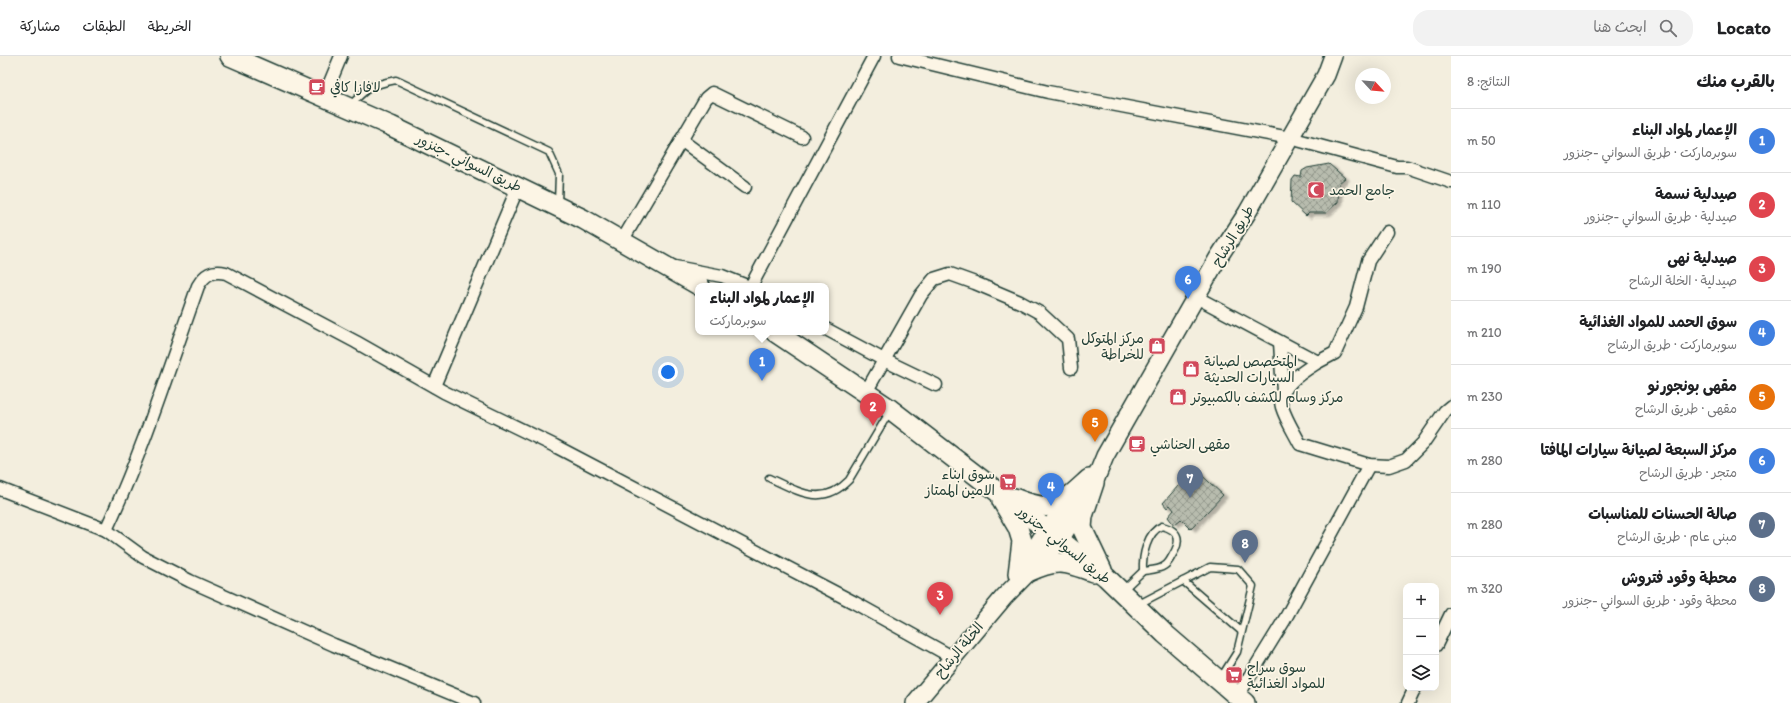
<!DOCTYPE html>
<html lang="ar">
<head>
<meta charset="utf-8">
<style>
  :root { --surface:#fff; --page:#f2f2f2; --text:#202124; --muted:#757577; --line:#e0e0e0; --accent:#0f766e }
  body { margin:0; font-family:Itim,"Playpen Sans Arabic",sans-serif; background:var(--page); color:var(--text); direction:rtl }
  .controls { position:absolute; right:12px; bottom:12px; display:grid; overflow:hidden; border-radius:8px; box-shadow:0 4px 16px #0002 }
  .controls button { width:36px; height:36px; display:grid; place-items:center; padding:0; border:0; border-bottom:1px solid var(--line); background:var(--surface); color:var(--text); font:20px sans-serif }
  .compass { position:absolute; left:1355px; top:12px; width:36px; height:36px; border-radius:50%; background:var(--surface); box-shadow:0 4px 16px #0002; rotate:116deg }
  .you { position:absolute; left:668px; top:316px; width:14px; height:14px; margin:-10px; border:3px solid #fff; border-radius:50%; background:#1a73e8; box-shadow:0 0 0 6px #1a73e833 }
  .badge { display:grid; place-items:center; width:26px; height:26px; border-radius:50%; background:var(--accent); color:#fff; font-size:13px; font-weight:700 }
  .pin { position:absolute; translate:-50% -33px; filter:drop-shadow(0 1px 2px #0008) }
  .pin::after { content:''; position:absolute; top:21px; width:14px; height:12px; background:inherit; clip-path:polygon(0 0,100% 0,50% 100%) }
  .popup { position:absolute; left:695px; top:227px; width:134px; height:52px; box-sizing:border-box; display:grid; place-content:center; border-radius:8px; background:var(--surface); filter:drop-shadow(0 1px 3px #0005); font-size:13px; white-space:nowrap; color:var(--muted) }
  .popup b { font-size:15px; color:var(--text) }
  .popup::after { content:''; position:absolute; left:50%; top:100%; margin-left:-8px; border:8px solid transparent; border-top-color:var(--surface) }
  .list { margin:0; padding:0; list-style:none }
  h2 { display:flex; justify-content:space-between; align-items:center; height:52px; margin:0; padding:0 16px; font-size:17px }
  h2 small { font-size:13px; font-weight:400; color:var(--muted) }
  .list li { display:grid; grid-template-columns:26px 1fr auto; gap:12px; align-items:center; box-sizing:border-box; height:64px; padding:0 16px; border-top:1px solid var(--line) }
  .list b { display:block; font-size:15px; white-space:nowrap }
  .list p { margin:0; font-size:13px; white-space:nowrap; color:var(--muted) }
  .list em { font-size:13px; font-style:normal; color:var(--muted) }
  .icon { flex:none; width:22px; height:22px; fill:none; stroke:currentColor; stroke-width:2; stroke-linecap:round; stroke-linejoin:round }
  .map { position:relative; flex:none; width:1451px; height:647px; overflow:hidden; direction:ltr }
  header { display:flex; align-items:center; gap:24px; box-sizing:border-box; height:56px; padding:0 20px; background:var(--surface); border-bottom:1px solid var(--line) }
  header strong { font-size:19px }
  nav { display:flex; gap:22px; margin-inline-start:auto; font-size:14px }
  .search { width:280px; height:36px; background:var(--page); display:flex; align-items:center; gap:10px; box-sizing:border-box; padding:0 14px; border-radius:16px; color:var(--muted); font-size:15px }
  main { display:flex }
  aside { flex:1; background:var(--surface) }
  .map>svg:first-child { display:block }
  .building { fill:url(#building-cross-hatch); stroke:#1f3d34; filter:url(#shadow) }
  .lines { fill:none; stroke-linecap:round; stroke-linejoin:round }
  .service-casing { stroke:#1f3d34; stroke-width:9 }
  .minor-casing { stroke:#1f3d34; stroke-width:15 }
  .secondary-casing { stroke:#1f3d34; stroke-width:20 }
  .primary-casing { stroke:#1f3d34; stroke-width:22 }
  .service { stroke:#fcf5e5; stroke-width:6 }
  .minor { stroke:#fcf5e5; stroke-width:12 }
  .secondary { stroke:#fcf5e5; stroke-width:17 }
  .primary { stroke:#fcf5e5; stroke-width:19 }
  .labels { text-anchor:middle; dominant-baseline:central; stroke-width:3.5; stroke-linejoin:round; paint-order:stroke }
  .poi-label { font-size:14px; fill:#1f3d34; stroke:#fcf5e5; text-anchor:start }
  .street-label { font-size:14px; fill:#1f3d34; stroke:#fcf5e5 }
</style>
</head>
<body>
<header>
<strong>Locato</strong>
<div class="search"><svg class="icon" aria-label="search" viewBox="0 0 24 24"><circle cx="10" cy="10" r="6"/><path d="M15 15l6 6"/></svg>ابحث هنا</div>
<nav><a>الخريطة</a><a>الطبقات</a><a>مشاركة</a></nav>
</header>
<main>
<aside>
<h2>بالقرب منك<small>النتائج: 8</small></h2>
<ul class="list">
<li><span class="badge" style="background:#3f7fe0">1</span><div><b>الإعمار لمواد البناء</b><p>سوبرماركت · طريق السواني -جنزور</p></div><em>50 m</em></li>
<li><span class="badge" style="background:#e0444e">2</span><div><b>صيدلية نسمة</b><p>صيدلية · طريق السواني -جنزور</p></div><em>110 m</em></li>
<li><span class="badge" style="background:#e0444e">3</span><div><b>صيدلية نهى</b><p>صيدلية · الخلة الرشاح</p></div><em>190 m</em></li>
<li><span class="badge" style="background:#3f7fe0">4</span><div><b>سوق الحمد للمواد الغذائية</b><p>سوبرماركت · طريق الرشاح</p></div><em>210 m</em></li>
<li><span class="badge" style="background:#e8710a">5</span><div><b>مقهى بونجورنو</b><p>مقهى · طريق الرشاح</p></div><em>230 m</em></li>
<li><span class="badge" style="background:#3f7fe0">6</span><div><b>مركز السبعة لصيانة سيارات المافتا</b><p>متجر · طريق الرشاح</p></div><em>280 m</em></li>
<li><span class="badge" style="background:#5c6f8a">7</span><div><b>صالة الحسنات للمناسبات</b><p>مبنى عام · طريق الرشاح</p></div><em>280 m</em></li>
<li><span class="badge" style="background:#5c6f8a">8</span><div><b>محطة وقود فتروش</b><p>محطة وقود · طريق السواني -جنزور</p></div><em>320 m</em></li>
</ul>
</aside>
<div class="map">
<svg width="1451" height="647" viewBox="0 0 1451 647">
  <defs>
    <pattern id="building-cross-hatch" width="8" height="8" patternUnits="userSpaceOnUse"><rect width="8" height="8" fill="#b8bcae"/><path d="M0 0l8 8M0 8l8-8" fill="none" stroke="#959a8e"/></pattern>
    <filter id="shadow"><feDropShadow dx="4.5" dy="2.5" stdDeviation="1" flood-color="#0004"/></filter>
  </defs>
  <rect width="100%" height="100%" fill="#f3eede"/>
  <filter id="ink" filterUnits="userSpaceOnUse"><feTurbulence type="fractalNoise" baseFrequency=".025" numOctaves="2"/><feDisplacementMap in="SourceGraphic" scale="8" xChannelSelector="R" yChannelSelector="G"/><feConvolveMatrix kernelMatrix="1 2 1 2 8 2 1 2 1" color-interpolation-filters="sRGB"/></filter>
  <g filter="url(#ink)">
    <g class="building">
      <polygon points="1329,108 1345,122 1339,127 1338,146 1326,157 1309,157 1306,160 1291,146 1292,124 1295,120 1301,121 1302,115 1307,112"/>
      <polygon points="1194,412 1223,439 1191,473 1181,463 1174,469 1168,461 1174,454 1170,449 1167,452 1163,447"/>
    </g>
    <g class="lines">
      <defs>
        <g id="service">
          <path d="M350 50C367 31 371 29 396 24L549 96 559 118 558 147"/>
          <path d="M769 422C798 435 822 452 849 424L890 355"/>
          <path d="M1162 470C1181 475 1181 486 1172 500 1170 504 1168 508 1164 510 1159 514 1150 514 1143 515 1142 500 1147 476 1162 470Z"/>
          <polyline points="1183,525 1241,575"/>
          <polyline points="1122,535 1143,515"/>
          <polyline points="1139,548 1210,511 1238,513 1253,530 1237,596 1220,623"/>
        </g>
        <g id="minor">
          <polyline points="899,0 1048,36 1290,82 1397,111 1407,111 1451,126"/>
          <polyline points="324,41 341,0"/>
          <polyline points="681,84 745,131"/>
          <polyline points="622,185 706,42 712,37 802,81"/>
          <polyline points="675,211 722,220 747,230"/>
          <polyline points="751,230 874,0"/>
          <polyline points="1196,241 1318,306 1335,297 1356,251 1368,205 1387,176"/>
          <polyline points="826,273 884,304 936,329"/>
          <polyline points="1280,286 1283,336"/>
          <path d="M1318 306C1304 315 1276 331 1282 351 1286 364 1294 376 1300 388L1369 409 1389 410 1406 404 1423 387 1445 355 1451 350"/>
          <polyline points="434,330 518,131"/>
          <polyline points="866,336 921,239 934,223 950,218 975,227 1020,246 1040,257 1068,283 1071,312"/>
          <polyline points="0,433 106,474"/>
          <polyline points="1436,589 1451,558"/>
          <polyline points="1237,641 1285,563 1369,409"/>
          <path d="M474 647 334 589 190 525 143 501 106 474C143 395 169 312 198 230 205 218 212 214 226 217L356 286 444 336 555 390 855 547 952 601"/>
          <polyline points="1408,647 1415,632"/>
        </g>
        <g id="secondary">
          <polyline points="1023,511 1047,474 1076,439"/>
          <polyline points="915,647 1004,541 1060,484 1094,427 1105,400 1218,202 1247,157 1326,19 1333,0"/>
        </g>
        <g id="primary">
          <polyline points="230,0 391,70 583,163 700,230"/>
          <polyline points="775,276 890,353 1060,484 1106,521 1165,578 1245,647"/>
          <polyline points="1094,427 1083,460 1082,472 1102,514"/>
          <path d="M1014 442C1054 458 1058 451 1089 423"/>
          <polyline points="1002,445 1018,472 1022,485 1018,518"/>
          <path d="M1028 516C1056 503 1064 505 1093 516"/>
        </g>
      </defs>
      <use href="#service" class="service-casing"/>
      <use href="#minor" class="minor-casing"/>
      <use href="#secondary" class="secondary-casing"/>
      <use href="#primary" class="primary-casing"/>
      <use href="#service" class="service"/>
      <use href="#minor" class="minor"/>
      <use href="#secondary" class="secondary"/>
      <use href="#primary" class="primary"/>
    </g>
  </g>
  <defs>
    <symbol id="cafe-square" viewBox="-11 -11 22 22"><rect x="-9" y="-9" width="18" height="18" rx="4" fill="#d1495b" stroke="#fcf5e5"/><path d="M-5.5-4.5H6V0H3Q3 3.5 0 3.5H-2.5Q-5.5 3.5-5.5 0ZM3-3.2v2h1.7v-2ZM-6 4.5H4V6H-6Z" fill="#fff"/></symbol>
    <symbol id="mosque-square" viewBox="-11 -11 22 22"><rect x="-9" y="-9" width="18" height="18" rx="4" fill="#d1495b" stroke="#fcf5e5"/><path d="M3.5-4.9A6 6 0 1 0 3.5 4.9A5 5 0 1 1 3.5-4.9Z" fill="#fff"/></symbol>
    <symbol id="shop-square" viewBox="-11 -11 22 22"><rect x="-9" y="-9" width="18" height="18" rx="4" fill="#d1495b" stroke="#fcf5e5"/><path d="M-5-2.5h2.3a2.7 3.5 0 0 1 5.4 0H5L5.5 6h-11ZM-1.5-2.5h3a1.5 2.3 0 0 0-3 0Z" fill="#fff"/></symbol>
    <symbol id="supermarket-square" viewBox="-11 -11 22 22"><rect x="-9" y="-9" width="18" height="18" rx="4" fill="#d1495b" stroke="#fcf5e5"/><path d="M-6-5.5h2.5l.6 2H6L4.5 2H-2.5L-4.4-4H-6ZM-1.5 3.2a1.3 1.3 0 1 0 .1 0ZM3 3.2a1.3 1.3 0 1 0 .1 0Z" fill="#fff"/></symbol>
  </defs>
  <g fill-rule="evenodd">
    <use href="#cafe-square" x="307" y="21" width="20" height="20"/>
    <use href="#mosque-square" x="1306" y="124" width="20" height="20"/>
    <use href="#shop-square" x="1147" y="280" width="20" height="20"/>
    <use href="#shop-square" x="1181" y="303" width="20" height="20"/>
    <use href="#shop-square" x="1168" y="331" width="20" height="20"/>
    <use href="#cafe-square" x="1127" y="378" width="20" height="20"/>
    <use href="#supermarket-square" x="998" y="416" width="20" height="20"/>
    <use href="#supermarket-square" x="1224" y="609" width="20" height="20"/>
  </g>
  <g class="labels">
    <g class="poi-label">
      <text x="330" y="31">لافازا كافي</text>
      <text x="1329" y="134">جامع الحمد</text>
      <text x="1144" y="282" text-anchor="end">مركز المتوكل<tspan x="1144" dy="16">للخراطة</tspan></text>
      <text x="1204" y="305">المتخصص لصيانة<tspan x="1204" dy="16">السيارات الحديثة</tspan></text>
      <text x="1191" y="341">مركز وسام للكشف بالكمبيوتر</text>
      <text x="1150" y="388">مقهى الحناشي</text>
      <text x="995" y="418" text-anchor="end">سوق ابناء<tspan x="995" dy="16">الامين الممتاز</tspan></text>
      <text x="1247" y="611">سوق سراج<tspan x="1247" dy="16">للمواد الغذائية</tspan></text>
    </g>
    <g class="street-label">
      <text transform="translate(469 107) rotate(26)">طريق السواني -جنزور</text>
      <text transform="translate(1233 180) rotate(-59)">طريق الرشاح</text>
      <text transform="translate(1064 489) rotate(39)">طريق السواني -جنزور</text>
      <text transform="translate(959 594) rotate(-50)">الخلة الرشاح</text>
    </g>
  </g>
</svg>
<div class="controls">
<button>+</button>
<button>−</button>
<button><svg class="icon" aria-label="layers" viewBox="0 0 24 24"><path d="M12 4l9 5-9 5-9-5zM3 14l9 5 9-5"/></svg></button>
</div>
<svg class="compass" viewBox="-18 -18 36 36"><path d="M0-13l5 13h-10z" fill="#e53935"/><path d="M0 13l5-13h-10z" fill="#757577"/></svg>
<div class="you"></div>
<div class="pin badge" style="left:762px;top:325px;background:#3f7fe0">1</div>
<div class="popup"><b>الإعمار لمواد البناء</b>سوبرماركت</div>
<div class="pin badge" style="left:873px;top:370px;background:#e0444e">2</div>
<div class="pin badge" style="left:940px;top:559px;background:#e0444e">3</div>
<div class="pin badge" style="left:1051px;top:450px;background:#3f7fe0">4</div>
<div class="pin badge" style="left:1095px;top:386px;background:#e8710a">5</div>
<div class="pin badge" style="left:1188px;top:243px;background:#3f7fe0">6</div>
<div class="pin badge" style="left:1190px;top:442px;background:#5c6f8a">7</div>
<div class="pin badge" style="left:1245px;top:507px;background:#5c6f8a">8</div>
</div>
</main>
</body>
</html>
